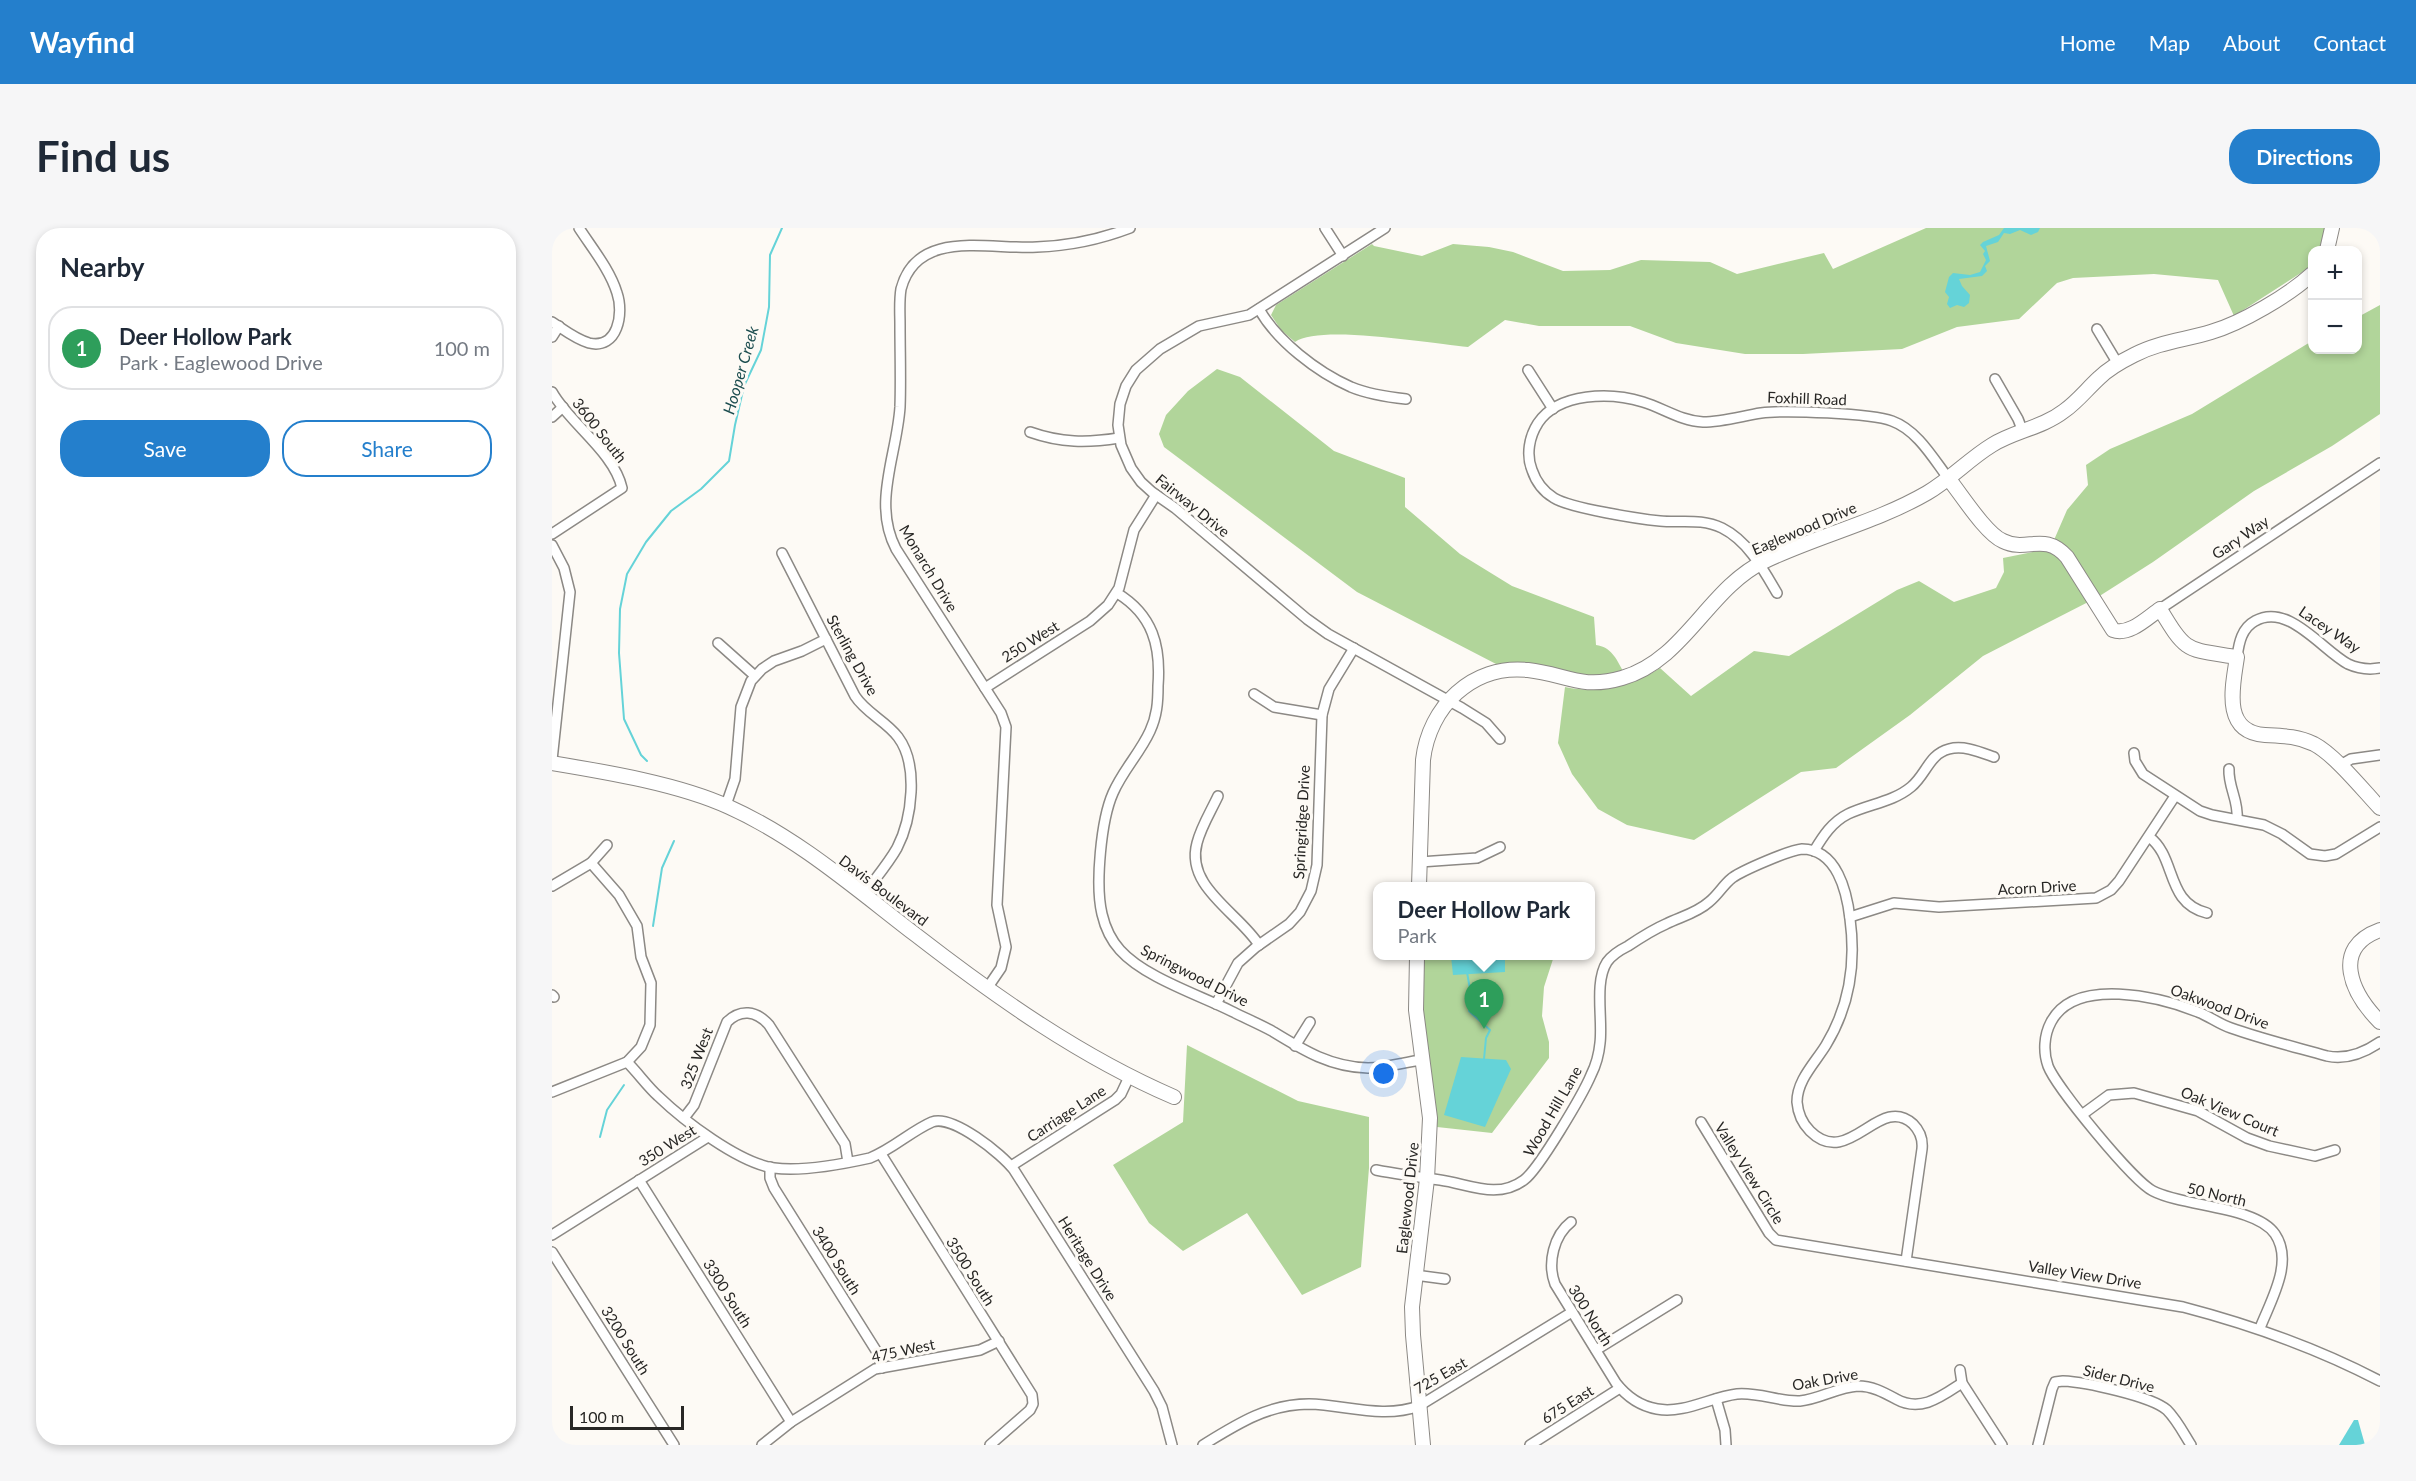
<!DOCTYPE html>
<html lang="en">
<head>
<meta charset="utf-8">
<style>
  :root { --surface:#fff; --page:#f6f6f7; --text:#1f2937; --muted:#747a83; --line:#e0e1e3; --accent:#247fcc }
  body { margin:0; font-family:Lato,sans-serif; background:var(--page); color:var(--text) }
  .controls { position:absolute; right:18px; top:18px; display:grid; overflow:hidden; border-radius:12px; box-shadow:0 3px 9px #0003 }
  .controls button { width:54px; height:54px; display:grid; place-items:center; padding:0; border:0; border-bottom:2px solid var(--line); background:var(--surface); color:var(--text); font:30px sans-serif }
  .scale { position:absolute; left:18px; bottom:15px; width:114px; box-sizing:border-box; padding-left:6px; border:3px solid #282725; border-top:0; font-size:16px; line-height:21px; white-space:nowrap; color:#282725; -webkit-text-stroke:4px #fdfaf5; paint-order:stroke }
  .you { position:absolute; left:832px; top:846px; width:21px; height:21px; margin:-15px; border:4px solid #fff; border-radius:50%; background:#1a73e8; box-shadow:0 0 0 9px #1a73e833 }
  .badge { display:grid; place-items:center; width:39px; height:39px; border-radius:50%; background:var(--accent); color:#fff; font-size:20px; font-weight:700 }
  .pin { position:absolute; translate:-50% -50px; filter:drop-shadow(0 2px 3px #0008) }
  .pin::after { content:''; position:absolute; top:32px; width:21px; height:18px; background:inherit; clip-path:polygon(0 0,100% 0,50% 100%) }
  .popup { position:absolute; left:821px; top:654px; width:222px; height:78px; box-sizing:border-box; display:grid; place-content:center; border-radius:12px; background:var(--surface); filter:drop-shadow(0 2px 4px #0005); font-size:20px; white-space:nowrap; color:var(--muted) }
  .popup b { font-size:22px; color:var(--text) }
  .popup::after { content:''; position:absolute; left:50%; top:100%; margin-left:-12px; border:12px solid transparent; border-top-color:var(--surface) }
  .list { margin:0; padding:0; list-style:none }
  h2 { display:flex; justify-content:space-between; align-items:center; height:78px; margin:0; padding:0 24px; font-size:26px }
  h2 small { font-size:20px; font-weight:400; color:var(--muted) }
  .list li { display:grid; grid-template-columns:39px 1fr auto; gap:18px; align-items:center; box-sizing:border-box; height:84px; margin:0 12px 12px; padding:0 12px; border:2px solid var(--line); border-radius:24px }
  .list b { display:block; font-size:22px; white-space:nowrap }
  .list p { margin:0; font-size:20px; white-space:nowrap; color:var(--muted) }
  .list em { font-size:20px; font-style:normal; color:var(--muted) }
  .actions { display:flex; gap:12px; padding:18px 24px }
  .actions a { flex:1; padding:14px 0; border:2px solid var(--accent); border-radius:24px; text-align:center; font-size:21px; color:var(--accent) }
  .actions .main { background:var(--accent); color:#fff }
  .map { position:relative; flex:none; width:1828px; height:1217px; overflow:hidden; border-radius:24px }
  header { display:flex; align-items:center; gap:36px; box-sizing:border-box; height:84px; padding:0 30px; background:var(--accent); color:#fff }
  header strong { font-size:28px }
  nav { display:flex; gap:33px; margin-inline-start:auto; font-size:21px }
  .intro { display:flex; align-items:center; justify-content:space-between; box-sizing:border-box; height:144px; padding:0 36px }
  h1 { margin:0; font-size:42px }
  .button { padding:15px 27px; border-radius:24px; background:var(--accent); color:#fff; font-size:21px; font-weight:700 }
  main { display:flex; gap:36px; padding:0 36px }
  aside { flex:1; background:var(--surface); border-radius:24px; box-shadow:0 3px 9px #0003 }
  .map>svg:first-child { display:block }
  .green { fill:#b1d59a }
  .water { fill:#65d3d8 }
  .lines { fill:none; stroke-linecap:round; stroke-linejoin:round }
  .stream { stroke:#65d3d8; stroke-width:2 }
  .street-casing { stroke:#8c8985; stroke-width:12 }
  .secondary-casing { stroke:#8c8985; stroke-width:16 }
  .street { stroke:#fff; stroke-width:9 }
  .secondary { stroke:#fff; stroke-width:14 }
  .labels { text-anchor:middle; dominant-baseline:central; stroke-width:6; stroke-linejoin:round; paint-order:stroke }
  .street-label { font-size:15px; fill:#282725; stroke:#fdfaf5 }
  .water-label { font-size:16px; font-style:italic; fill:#1c4d4f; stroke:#fdfaf5 }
</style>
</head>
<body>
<header>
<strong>Wayfind</strong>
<nav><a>Home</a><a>Map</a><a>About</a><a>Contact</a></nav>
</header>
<div class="intro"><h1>Find us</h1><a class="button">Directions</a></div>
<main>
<aside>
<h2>Nearby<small></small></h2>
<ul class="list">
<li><span class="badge" style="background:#2e9e5b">1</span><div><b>Deer Hollow Park</b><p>Park · Eaglewood Drive</p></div><em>100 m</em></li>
</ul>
<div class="actions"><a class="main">Save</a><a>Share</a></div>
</aside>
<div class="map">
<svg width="1828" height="1217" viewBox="0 0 1828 1217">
  <rect width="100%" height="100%" fill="#fdfaf5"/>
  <g class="green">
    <path d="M1374 0H1773L1767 22H1760V34L1755 41 1682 88 1666 52 1602 46 1521 50 1505 55 1467 91 1405 99 1350 121 1251 126H1193L1124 115 1078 98H987L953 92 916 119C880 116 768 96 743 114L729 102 719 87 724 77 820 16 822 18 870 28 901 16 937 19 961 24 1011 43 1058 42 1089 32 1158 34 1185 46 1272 25 1281 41Z"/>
    <path d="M1828 77V186L1780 218 1702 263 1601 334 1546 369 1431 428 1358 487 1284 540 1249 544 1142 612 1075 597 1046 581 1020 546 1006 515 1013 459C1047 466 1079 459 1108 440L1139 468 1202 423 1237 428 1345 362 1367 353 1402 374 1444 360 1452 344 1451 330 1486 323 1502 312 1515 282 1536 257 1534 237 1558 221 1640 186 1760 113V122H1806V89Z"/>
    <path d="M665 141 688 149 782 223 853 250V279L908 326 960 358 1042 389 1044 417C1059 419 1064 430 1071 443 1057 446 1043 449 1029 447 998 443 981 431 946 437L805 364 612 219 607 206 614 187 636 163Z"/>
    <path d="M870 728H1002L992 759 990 788 997 814V830L940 905 885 899C883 860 873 823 869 784 867 765 869 746 870 728Z"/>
    <polygon points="635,817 746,873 817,889 817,940 809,1039 750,1067 695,985 631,1023 597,995 561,937 631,894"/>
  </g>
  <g class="water">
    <polygon points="1452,0 1488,0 1486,4 1479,7 1468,2 1458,6 1452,5 1446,14 1434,18 1438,33 1433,38 1435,43 1430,48 1407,51 1410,58 1418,67 1417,75 1412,79 1405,77 1398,80 1395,76 1397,69 1393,64 1397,49 1401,45 1418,47 1428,44 1434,32 1431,26 1433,23 1428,17 1431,14 1447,7"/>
    <polygon points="899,728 953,728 953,744 901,747"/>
    <polygon points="909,829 954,832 959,841 933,899 892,887"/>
    <polygon points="1802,1192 1806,1192 1813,1217 1787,1217"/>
  </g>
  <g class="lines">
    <g class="stream">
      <polyline points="95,533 89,527 72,491 67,425 68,381 75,346 94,314 119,283 149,261 177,233 183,197 192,158 209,122 217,79 218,27 230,0"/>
      <polyline points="101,698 110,640 122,613"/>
      <polyline points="915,744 920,773 917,783 938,802 934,810 932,831"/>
      <polyline points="48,909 55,882 72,857"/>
    </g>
    <defs>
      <g id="street">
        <polyline points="773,0 791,28"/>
        <polyline points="833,0 697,87 647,98 608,121 584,142 574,158 568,176 566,197 569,217 579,240 589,254 600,264 623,280 755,391 776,406 910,480 934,495 948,511"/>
        <path d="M707 81C725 113 765 144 799 159 816 166 835 169 854 171"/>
        <path d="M0 94C11 101 23 111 37 115 66 122 72 85 65 65 58 42 40 20 27 0"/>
        <polyline points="1545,101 1566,136"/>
        <polyline points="0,109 7,98"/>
        <polyline points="976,142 1001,181"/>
        <polyline points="1443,151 1466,191 1471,204"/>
        <path d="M0 164C17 195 62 224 70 260L0 306"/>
        <polyline points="0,189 11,179"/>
        <path d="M478 204C509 215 535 215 567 210"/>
        <polyline points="0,317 12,340 18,364 0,532"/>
        <path d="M230 325 303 468C314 485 334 493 346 509 367 537 360 591 345 620 336 636 323 651 312 666"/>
        <path d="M565 365C601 387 609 418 606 458 606 474 605 488 598 503 588 525 571 542 561 565 549 592 543 657 550 686 553 699 559 712 568 722 592 749 647 767 679 783 693 790 707 796 720 803 751 822 778 839 816 840 835 840 852 834 870 832"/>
        <path d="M1225 365C1211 341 1196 313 1170 300 1149 290 1130 295 1108 293 1087 291 1018 280 1002 270 992 264 984 254 980 242 974 227 977 209 986 195 1007 164 1059 164 1091 174 1111 180 1129 193 1151 194 1170 194 1190 188 1209 185 1233 182 1319 185 1340 193 1365 202 1381 230 1396 250"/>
        <polyline points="1608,381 1828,235"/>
        <polyline points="166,415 203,448"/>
        <path d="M1685 429C1687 414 1690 400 1703 393 1736 374 1770 422 1796 436 1807 441 1817 442 1828 440"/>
        <polyline points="433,460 538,393 556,377 567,360 582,302 604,267"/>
        <polyline points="702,466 722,479 770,487"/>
        <polyline points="1582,525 1583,533 1591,546 1648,583 1660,587 1712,597 1730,606 1758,626 1773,628 1784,626 1828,599"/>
        <polyline points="1787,538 1799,531 1828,527"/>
        <path d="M1677 541C1676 559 1687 573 1685 591"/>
        <path d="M666 568C659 583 649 599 645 615 633 659 687 685 707 717"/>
        <polyline points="174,577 183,551 189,479 199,453 210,441 222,433 250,423 274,411"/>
        <path d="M1597 609C1625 629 1613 675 1655 685"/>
        <path d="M1262 623C1271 608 1280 594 1296 586 1317 576 1341 574 1359 559 1374 547 1377 526 1397 521 1412 517 1428 524 1442 529"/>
        <polyline points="868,634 925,630 948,619"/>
        <polyline points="0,658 39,635 55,617"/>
        <polyline points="1298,689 1342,675 1387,679 1544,670 1559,662 1567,653 1623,568"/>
        <path d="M436 759 449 740 454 719 445 677 454 499 449 485 344 321C320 275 345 227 348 179 349 152 348 124 348 97 348 85 347 73 349 61 365 0 437 22 485 19 517 18 549 11 578 0"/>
        <polyline points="0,767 2,769"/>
        <polyline points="664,776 686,735 704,719 737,696 748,684 759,663 765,637 770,487 777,461 802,420"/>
        <polyline points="743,818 758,794"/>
        <path d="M75 834C86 845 95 858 106 868 132 893 187 935 222 940 250 944 291 936 318 930 341 921 359 903 380 894 400 886 450 926 462 942L602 1163 610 1179 620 1217"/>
        <polyline points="0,864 75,834 89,819 98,797 99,755 89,729 85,698 67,667 39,635"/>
        <polyline points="1531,886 1557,867 1582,865 1646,883 1695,910 1717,918 1763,928 1783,922"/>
        <path d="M132 890 142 877 175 794C188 781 204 782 217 797L293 916 296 934"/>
        <path d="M1149 894 1217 1005 1224 1012 1631 1079C1700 1097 1765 1120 1828 1153"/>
        <polyline points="329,926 480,1167 481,1176 478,1182 438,1217"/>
        <polyline points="459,938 563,872 569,866 577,849"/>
        <polyline points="218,939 218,950 222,960 325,1124 330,1140"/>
        <path d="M824 942C845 946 866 949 888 952 917 956 945 972 972 952 987 941 1031 866 1039 847 1044 837 1047 826 1048 815 1051 792 1042 754 1055 734 1060 727 1068 722 1076 718 1088 710 1100 702 1114 696 1128 689 1145 685 1157 674 1166 667 1171 657 1180 650 1191 642 1238 622 1250 621 1285 621 1295 664 1298 691 1304 735 1297 779 1274 817 1263 835 1245 852 1245 874 1246 886 1250 895 1258 903 1297 942 1327 865 1361 896 1368 903 1371 911 1370 921L1354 1033"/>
        <polyline points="87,952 239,1194"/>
        <path d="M1019 994C1002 1007 995 1035 1003 1056L1064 1155C1075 1169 1088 1178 1105 1181 1132 1186 1159 1169 1185 1166 1207 1164 1227 1174 1248 1173 1268 1171 1286 1159 1306 1158 1320 1158 1331 1164 1344 1171 1369 1185 1390 1168 1410 1155"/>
        <polyline points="0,1007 156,909"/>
        <polyline points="0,1024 122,1217"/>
        <polyline points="863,1047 893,1051"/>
        <path d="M1708 1100C1719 1072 1742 1034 1723 1006 1704 978 1632 979 1601 963 1581 953 1504 859 1496 838 1491 824 1492 807 1499 794 1523 748 1608 769 1646 784 1657 788 1667 796 1679 800 1710 811 1743 819 1775 828 1794 832 1812 825 1828 814"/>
        <polyline points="1044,1122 1125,1072"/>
        <polyline points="1408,1142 1410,1155 1450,1217"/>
        <polyline points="1164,1171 1173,1202 1174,1217"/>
        <polyline points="210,1217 239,1194 323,1141 428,1122 447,1113"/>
        <path d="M651 1217C685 1196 716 1176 757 1176 794 1177 831 1191 867 1178L1020 1084"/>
        <polyline points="978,1217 1068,1160"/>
        <path d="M1486 1217 1500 1161 1503 1154 1511 1153C1533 1154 1599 1168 1615 1182 1625 1192 1632 1206 1639 1217"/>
      </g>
      <g id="secondary">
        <polyline points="1775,22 1780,0"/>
        <path d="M1396 250C1409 266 1434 306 1451 313 1475 325 1492 303 1515 329L1561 402C1577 408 1595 390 1608 381 1635 426 1634 421 1685 429 1681 457 1669 504 1713 507 1731 508 1745 508 1762 516 1783 527 1811 562 1828 580"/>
        <path d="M0 535C54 544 127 556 177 579 246 610 304 661 364 707 444 769 529 829 622 869"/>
        <path d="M867 658 871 532C877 479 920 436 976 442 1013 446 1029 462 1070 450 1133 432 1156 360 1213 333 1265 308 1325 294 1375 265 1399 251 1417 231 1440 217 1462 203 1490 200 1512 183 1525 174 1535 161 1547 150 1557 140 1570 133 1582 127 1607 114 1633 112 1659 104 1690 95 1737 67 1760 46"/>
        <path d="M1828 702C1778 720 1800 766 1828 794"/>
        <polyline points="865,728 864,782 878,890 875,951 860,1079 861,1107 871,1217"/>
      </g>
    </defs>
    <use href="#street" class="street-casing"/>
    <use href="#secondary" class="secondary-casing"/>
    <use href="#street" class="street"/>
    <use href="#secondary" class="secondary"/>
  </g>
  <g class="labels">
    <g class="street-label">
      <text transform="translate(1255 170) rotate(2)">Foxhill Road</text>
      <text transform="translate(48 202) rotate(52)">3600 South</text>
      <text transform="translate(641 277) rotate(39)">Fairway Drive</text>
      <text transform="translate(1252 300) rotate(-23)">Eaglewood Drive</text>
      <text transform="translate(1688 309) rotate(-34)">Gary Way</text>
      <text transform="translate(377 340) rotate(59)">Monarch Drive</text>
      <text transform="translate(1778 401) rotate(34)">Lacey Way</text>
      <text transform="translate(478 413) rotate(-32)">250 West</text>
      <text transform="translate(301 427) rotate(61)">Sterling Drive</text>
      <text transform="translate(749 594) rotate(-87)">Springridge Drive</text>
      <text transform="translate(1485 659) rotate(-3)">Acorn Drive</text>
      <text transform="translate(332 662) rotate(37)">Davis Boulevard</text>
      <text transform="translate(643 747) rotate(27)">Springwood Drive</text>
      <text transform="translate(1668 778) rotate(20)">Oakwood Drive</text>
      <text transform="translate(144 830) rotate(-69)">325 West</text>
      <text transform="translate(1000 883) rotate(-60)">Wood Hill Lane</text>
      <text transform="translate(1678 883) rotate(23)">Oak View Court</text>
      <text transform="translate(514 885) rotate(-33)">Carriage Lane</text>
      <text transform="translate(115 917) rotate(-32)">350 West</text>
      <text transform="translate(1198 945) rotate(58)">Valley View Circle</text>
      <text transform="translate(1665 966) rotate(13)">50 North</text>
      <text transform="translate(855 970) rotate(-84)">Eaglewood Drive</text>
      <text transform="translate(536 1030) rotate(58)">Heritage Drive</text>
      <text transform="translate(285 1032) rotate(58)">3400 South</text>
      <text transform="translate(419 1043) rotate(58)">3500 South</text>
      <text transform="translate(1533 1046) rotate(9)">Valley View Drive</text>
      <text transform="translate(176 1065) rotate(58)">3300 South</text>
      <text transform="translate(1039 1087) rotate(58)">300 North</text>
      <text transform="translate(74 1112) rotate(58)">3200 South</text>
      <text transform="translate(351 1122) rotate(-12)">475 West</text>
      <text transform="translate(888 1147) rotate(-30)">725 East</text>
      <text transform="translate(1567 1150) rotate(14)">Sider Drive</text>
      <text transform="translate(1273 1151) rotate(-10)">Oak Drive</text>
      <text transform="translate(1015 1176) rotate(-32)">675 East</text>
    </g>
    <g class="water-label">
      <text transform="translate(188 142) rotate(-74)">Hooper Creek</text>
    </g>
  </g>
</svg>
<div class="controls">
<button>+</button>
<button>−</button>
</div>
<div class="scale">100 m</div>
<div class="you"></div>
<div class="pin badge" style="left:932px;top:801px;background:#2e9e5b">1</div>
<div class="popup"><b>Deer Hollow Park</b>Park</div>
</div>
</main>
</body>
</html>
